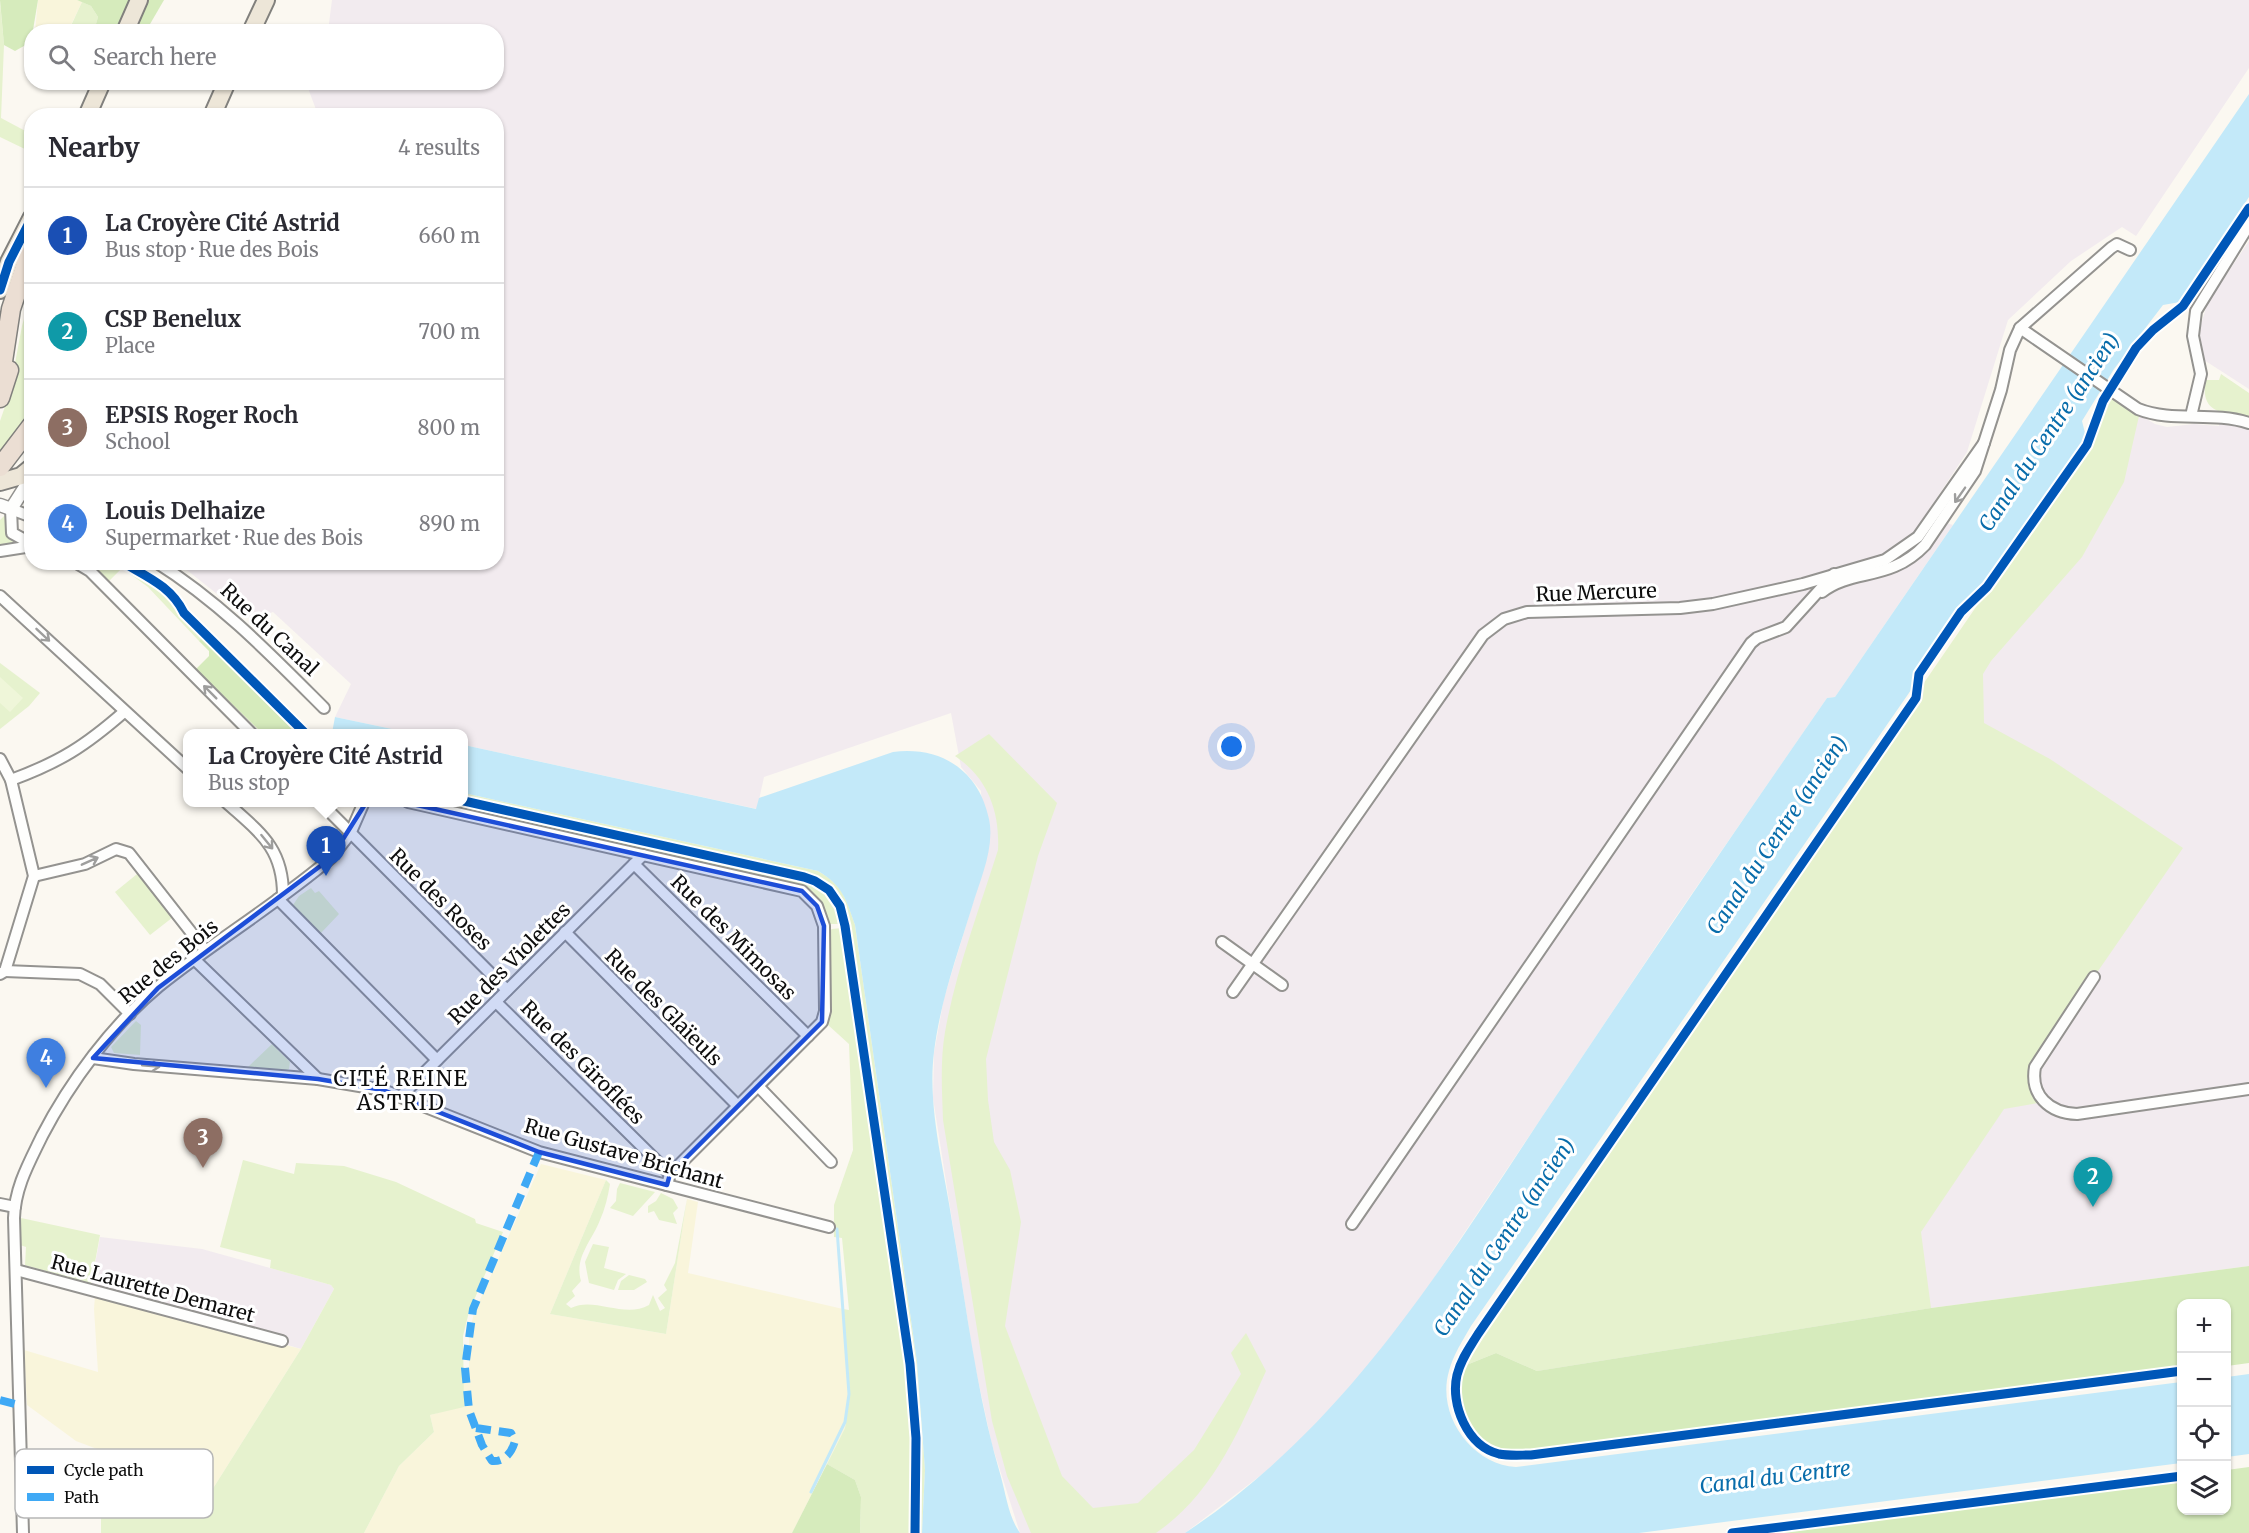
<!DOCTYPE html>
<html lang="en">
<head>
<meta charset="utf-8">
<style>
  :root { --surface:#fff; --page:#f7f7f7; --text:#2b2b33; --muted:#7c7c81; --line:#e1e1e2; --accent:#605f5d }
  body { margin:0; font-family:Merriweather,serif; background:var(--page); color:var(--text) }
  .controls { position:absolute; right:18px; bottom:18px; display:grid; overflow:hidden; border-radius:12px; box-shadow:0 2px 4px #0004 }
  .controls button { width:54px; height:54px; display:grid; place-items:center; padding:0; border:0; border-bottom:2px solid var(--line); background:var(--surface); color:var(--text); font:30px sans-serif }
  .you { position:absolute; left:1232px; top:747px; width:21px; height:21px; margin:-15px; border:4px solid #fff; border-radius:50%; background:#1a73e8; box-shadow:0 0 0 9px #1a73e833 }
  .badge { display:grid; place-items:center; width:39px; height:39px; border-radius:50%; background:var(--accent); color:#fff; font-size:20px; font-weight:700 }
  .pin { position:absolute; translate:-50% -50px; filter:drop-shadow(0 2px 3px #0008) }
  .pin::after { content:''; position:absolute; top:32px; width:21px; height:18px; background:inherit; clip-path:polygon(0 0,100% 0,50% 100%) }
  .popup { position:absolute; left:183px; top:729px; width:285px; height:78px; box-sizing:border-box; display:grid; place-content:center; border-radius:12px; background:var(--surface); filter:drop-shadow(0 2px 4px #0005); font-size:20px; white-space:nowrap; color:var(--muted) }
  .popup b { font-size:22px; color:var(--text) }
  .popup::after { content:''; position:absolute; left:50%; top:100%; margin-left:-12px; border:12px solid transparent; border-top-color:var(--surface) }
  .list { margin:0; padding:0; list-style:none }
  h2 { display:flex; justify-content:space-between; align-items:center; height:78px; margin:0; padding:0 24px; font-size:26px }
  h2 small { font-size:20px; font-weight:400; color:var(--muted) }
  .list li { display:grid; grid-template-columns:39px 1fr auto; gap:18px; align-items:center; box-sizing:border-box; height:96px; padding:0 24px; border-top:2px solid var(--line) }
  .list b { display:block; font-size:22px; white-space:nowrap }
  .list p { margin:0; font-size:20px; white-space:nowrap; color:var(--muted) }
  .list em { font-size:20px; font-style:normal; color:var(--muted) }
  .icon { flex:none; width:33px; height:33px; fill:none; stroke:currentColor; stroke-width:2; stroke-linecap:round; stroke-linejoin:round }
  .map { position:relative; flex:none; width:2249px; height:1533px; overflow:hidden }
  .search { position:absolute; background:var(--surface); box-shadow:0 2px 4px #0004; left:24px; top:24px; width:480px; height:66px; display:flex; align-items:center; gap:15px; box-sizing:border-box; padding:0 21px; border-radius:24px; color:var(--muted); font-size:22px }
  .panel { position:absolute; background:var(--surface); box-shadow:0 2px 4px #0004; left:24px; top:108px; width:480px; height:462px; border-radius:24px }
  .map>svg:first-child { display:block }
  .industrial { fill:#f2ebef }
  .farmland { fill:#f9f5db }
  .green { fill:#e6f2ce }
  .forest { fill:#d6ebbc }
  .pitch { fill:#eff6d9 }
  .water { fill:#c3e9f9 }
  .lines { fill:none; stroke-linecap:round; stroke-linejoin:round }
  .stream { stroke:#c3e9f9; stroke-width:3 }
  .minor-casing { stroke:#949390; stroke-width:14 }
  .tertiary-casing { stroke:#949390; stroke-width:15 }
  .primary-casing { stroke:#81807d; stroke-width:20 }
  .motorway-casing { stroke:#81807d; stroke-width:21 }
  .minor { stroke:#fefefd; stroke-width:10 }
  .tertiary { stroke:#fefefd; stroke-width:12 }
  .primary { stroke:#ede6d8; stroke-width:16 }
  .motorway { stroke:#ebded3; stroke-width:18 }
  .quiet { stroke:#3fa9f5; stroke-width:8; stroke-dasharray:15 8; stroke-linecap:butt }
  .cycleway-casing { stroke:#fff; stroke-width:13 }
  .cycleway { stroke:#0057b8; stroke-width:9 }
  .oneway { stroke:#9e9e9d }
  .marked { fill:#1d4ed8; fill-opacity:0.2; stroke:#1d4ed8; stroke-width:4.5; stroke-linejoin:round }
  .labels { text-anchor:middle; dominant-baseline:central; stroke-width:6; stroke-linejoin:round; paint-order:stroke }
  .street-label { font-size:20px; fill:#0d0d0d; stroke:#fff }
  .water-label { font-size:21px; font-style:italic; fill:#096dab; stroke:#fff }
  .neighbourhood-label { font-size:21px; letter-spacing:1.5px; fill:#0d0d0d; stroke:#fff }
  .key { fill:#fff; stroke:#b6b6b6; stroke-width:1.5 }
  .key-label { font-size:16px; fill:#0d0d0d }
</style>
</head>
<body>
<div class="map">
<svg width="2249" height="1533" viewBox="0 0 2249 1533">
  <rect width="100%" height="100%" fill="#fbf8f1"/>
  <g class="industrial">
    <polygon points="332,0 2249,0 2249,68 2136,236 2122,227 2071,261 2008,320 1967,452 1925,516 1953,525 1835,697 1827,698 1673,921 1416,1305 1352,1386 1309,1432 1269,1469 1185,1533 1020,1533 992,1445 974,1361 933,1098 934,1053 944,998 985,863 981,791 961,767 951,713 764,777 757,809 464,745 464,734 411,733 335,717 351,684 273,612 259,617 245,616 188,571 170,563 496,562 496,116 318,115 308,88 311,82 496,82 496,32 328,31"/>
    <polygon points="2249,241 2249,389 2204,360 2199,331 2210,295 2219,286"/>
    <polygon points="2127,407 2155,424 2167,427 2194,424 2219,426 2221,412 2249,416 2249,1266 1931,1308 1537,1371"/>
    <polygon points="100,1237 202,1249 331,1285 334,1289 301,1349 91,1286"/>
  </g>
  <g class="farmland">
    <polygon points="38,0 77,0 82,2 68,31 35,32"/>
    <polygon points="541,1164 606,1180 550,1314 666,1334 687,1199 698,1202 688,1273 843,1309 849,1401 845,1428 792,1533 364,1533 399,1466 434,1432 430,1415 463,1406 463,1368 469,1369 469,1334 474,1313"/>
    <polygon points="95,1296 301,1349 195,1517 148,1499 138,1486 129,1464 118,1457 76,1441 27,1405 24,1350 98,1372 94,1309"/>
  </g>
  <g class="green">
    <polygon points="0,2 4,45 1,118 31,134 31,152 0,137"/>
    <polygon points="82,2 91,6 98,17 94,31 68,32"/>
    <polygon points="31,293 31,413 0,454 0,421 9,395 22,326"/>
    <path d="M2221 374 2249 393V423L2220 417 2221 412C2205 407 2203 395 2206 380H2219Z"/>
    <polygon points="2110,389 2139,416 2124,482 2082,557 1991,661 1983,674 1984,723 2050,759 2183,848 2038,1058 2035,1067 2044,1102 2004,1109 1921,1232 1931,1308 1537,1371 1496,1353 1459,1368 1478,1334 1512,1284 2087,445 2103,401"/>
    <polygon points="5,515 7,533 18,543 0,548 0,520"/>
    <polygon points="89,563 123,563 152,580 173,598 184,617 204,635 199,641 148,587 122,568 109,581"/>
    <polygon points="0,663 40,693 29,706 0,729"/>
    <path d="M989 734 1057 803 1038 856 986 1059 988 1100 994 1142 1010 1170 1021 1222 1005 1326 1062 1476 1093 1508 1138 1503 1194 1450 1241 1374 1231 1353 1246 1333 1266 1371C1239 1431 1212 1495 1156 1533H1031L1007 1476 992 1421 943 1120C942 1091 940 1061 945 1032 956 970 979 910 998 850 1000 812 988 778 955 756Z"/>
    <path d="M464 793 818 871C844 886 846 898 855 925L917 1362 925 1470 922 1533H917L918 1443 912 1355 845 909C837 894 830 885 815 877L464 799Z"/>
    <path d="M423 803H459L805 880C825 887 836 897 841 918L837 920 838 924H827C824 904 815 894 797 886Z"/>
    <polygon points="142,870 177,914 150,935 115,892"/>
    <polygon points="311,888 315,893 319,891 339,914 321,933 293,905 299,896"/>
    <polygon points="842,928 911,1384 914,1461 912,1533 860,1533 861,1497 855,1480 827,1464 845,1428 849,1401 843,1309 849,1310 842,1238 834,1237 834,1205 853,1150 849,1044 827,1024 831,990 828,932 832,929"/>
    <polygon points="136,1021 141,1025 140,1055 114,1053 111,1047"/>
    <polygon points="272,1044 290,1062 289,1069 284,1071 247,1068"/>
    <polygon points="243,1160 294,1174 296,1163 344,1166 396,1182 475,1219 476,1223 503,1232 469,1312 463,1336 464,1407 430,1415 434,1432 399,1466 364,1533 101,1533 101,1503 129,1464 138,1486 148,1499 195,1517 301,1349 334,1289 331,1285 270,1268 271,1260 220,1247"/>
    <path d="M606 1180 610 1184C608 1196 605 1209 600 1220 592 1241 574 1257 581 1281L572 1291 575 1296 566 1304 571 1308C594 1296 624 1319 649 1305L653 1295 660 1311 665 1308 658 1298 667 1290 664 1285 675 1263 687 1199 666 1334 550 1314Z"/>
    <polygon points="620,1183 655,1192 633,1216 610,1208 616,1201 617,1189"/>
    <polygon points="661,1193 673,1199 678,1208 673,1213 677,1224 659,1220 654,1211 648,1213 648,1206 656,1201"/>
    <polygon points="21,1218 100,1235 91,1284 25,1265 26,1247 20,1245"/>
    <polygon points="593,1244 609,1247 604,1268 626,1274 618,1280 614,1290 589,1283 585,1262"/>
    <polygon points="629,1275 645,1279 647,1282 634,1290 618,1290 621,1281"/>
  </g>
  <g class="forest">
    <polygon points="0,0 38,0 31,42 15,51 4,45"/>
    <polygon points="77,0 130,0 116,32 94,31 98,17 91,6"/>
    <polygon points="148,0 164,0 146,31 134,32"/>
    <polygon points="204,635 302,733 262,733 196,669 209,656 209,651 199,641"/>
    <path d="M2249 1266V1363L2227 1366 2226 1304H2182L2181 1372 1532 1455C1521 1455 1509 1456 1499 1454 1462 1445 1451 1399 1459 1368L1496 1353 1537 1371 1931 1308Z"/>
    <polygon points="827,1464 855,1480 861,1497 860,1533 792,1533"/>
    <polygon points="2249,1467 2249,1533 1732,1533 2181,1476 2182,1510 2226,1510 2227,1470"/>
  </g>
  <polygon class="pitch" points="0,677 23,698 10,712 0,703"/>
  <g class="water">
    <path d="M2249 94V197L2180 302 2163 305 2114 369 2082 421 2086 437 1471 1326C1463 1340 1453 1355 1449 1371 1436 1415 1472 1465 1516 1467L2181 1382V1463L1639 1533H1185C1355 1420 1449 1255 1560 1090 1648 958 1737 828 1827 698L1835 697Z"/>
    <polygon points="335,717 411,733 332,733"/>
    <path d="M464 745 756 809 759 798 893 752C942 746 979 771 989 819 995 848 980 880 972 907 957 955 940 1003 934 1052 927 1109 945 1171 953 1228 967 1311 977 1396 1001 1477 1006 1495 1009 1518 1020 1533H922L925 1470 917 1362 855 925C846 899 843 886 818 871L464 793Z"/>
    <polygon points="2249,1374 2249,1454 2227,1457 2227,1377"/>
  </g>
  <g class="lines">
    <polyline class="stream" points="811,1492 845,1422 849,1394 837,1229"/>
    <defs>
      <g id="minor">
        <path d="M2020 328 2138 409C2173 423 2212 411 2249 423"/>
        <polyline points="2191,416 2201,374 2193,336 2196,311 2249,225"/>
        <polyline points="32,517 11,509 12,533 32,544"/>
        <polyline points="0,551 32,546"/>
        <polyline points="75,562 90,571 252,734"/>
        <path d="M156 562C220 602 271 655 324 708"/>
        <path d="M1822 592C1853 568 1890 582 1925 545L1975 471 2001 390 2010 350 2020 328 2111 248 2117 244 2130 250"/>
        <polyline points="0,596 188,769"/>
        <polyline points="0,759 11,780 34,876 5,971 0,974"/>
        <path d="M11 780C60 762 85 746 124 712"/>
        <path d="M226 802C259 832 283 847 283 895"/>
        <polyline points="320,802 507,990"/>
        <polyline points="408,802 802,891 817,906 824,926 825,1011 822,1022 670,1174 667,1185"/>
        <polyline points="634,864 808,1036"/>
        <polyline points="34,876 85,864 116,849 129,853 205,950"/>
        <polyline points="278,899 437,1060"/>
        <polyline points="565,932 738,1106"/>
        <polyline points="1222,942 1282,985"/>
        <polyline points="194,959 318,1079"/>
        <polyline points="5,971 80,974 100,984 130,1014"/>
        <path d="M2094 977 2035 1067C2030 1095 2049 1113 2077 1114L2249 1089"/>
        <polyline points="1233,992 1483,635 1504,619 1527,612 1680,608 1713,604 1803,584 1885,560 1918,537 1984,443"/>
        <polyline points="496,1002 670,1174"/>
        <polyline points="93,1058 134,1064 318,1079 383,1090 539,1152 829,1227"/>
        <polyline points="758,1086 831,1162"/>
        <polyline points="401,1096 643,855"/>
        <polyline points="0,1204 15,1207"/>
        <polyline points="1352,1224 1751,643 1757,638 1786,627 1834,574"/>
        <polyline points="16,1270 282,1341"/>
        <path d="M23 1533 14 1218C15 1187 29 1163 42 1136 70 1082 112 1025 159 986 215 941 277 904 331 858L350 834 364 802"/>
      </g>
      <polyline id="tertiary" points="0,505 11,509 32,476"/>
      <g id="primary">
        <polyline points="125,32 139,0"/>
        <polyline points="251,32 266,0"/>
        <polyline points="87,116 102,82"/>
        <polyline points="212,116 227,82"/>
        <polyline points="0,290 9,262 32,217"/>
        <polyline points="0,482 21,476 32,467"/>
      </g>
      <g id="motorway">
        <polyline points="0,381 11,309 32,246"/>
        <polyline points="0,398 9,370"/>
        <polyline points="0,467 32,425"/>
      </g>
    </defs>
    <use href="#minor" class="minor-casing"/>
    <use href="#tertiary" class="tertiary-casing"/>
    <use href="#primary" class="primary-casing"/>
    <use href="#motorway" class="motorway-casing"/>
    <use href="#minor" class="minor"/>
    <use href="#tertiary" class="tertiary"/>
    <use href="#primary" class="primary"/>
    <use href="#motorway" class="motorway"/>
    <g class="quiet">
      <polyline points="0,1400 19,1405"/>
      <path d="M476 1428 511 1433 515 1441C512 1452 505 1462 492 1461L482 1445 469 1410 465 1368 473 1309 539 1152"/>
    </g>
    <defs>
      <g id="cycleway">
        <polyline points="0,290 9,262 32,217"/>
        <path d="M122 562C147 577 171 586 184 613L306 734"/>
        <polyline points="464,801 804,877 815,881 829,890 840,906 845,926 910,1364 916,1438 915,1533"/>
        <path d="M2182 1371 1531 1455C1520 1455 1509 1456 1499 1454 1467 1446 1450 1404 1457 1375 1461 1359 1470 1347 1478 1334L1916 698 1919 674 1961 612 1987 587 2087 445 2103 401 2136 348 2153 330 2183 306 2249 208"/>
        <polyline points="1732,1533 2182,1476"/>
      </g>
    </defs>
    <use href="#cycleway" class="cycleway-casing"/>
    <use href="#cycleway" class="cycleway"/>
  </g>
  <defs><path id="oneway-shaft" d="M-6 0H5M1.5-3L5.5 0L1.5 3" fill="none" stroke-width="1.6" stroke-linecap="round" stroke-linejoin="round" transform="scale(1.5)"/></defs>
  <g class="oneway">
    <use href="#oneway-shaft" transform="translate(1960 495) rotate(125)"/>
    <use href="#oneway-shaft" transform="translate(43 635) rotate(43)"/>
    <use href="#oneway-shaft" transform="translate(210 692) rotate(-135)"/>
    <use href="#oneway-shaft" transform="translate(267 842) rotate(51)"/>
    <use href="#oneway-shaft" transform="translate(90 861) rotate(-24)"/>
    <use href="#oneway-shaft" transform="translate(151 1066) rotate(5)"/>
  </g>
  <path class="marked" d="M369 798 399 801 802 891 817 906 824 926 822 1022 670 1174 667 1185 539 1152 383 1090 318 1079 93 1058 158 988 331 858Z"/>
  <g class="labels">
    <g class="street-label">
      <text transform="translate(1596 592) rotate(-2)">Rue Mercure</text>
      <text transform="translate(270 629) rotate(43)">Rue du Canal</text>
      <text transform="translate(441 899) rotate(45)">Rue des Roses</text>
      <text transform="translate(734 937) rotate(45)">Rue des Mimosas</text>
      <text transform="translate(168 961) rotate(-39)">Rue des Bois</text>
      <text transform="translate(509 963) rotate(-45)">Rue des Violettes</text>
      <text transform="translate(664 1007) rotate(45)">Rue des Glaïeuls</text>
      <text transform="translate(583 1062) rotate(45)">Rue des Giroflées</text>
      <text transform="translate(624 1153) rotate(16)">Rue Gustave Brichant</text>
      <text transform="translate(153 1288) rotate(15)">Rue Laurette Demaret</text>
    </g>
    <g class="water-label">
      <text transform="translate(2049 432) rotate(-56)">Canal du Centre (ancien)</text>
      <text transform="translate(1777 835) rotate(-56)">Canal du Centre (ancien)</text>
      <text transform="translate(1504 1237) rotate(-56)">Canal du Centre (ancien)</text>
      <text transform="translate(1775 1477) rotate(-7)">Canal du Centre</text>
    </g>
    <g class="neighbourhood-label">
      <text x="401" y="1078">CITÉ REINE<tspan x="401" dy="24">ASTRID</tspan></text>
    </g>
  </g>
  <rect x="15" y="1449" width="198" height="69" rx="9" class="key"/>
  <rect x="27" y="1466" width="27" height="8" fill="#0057b8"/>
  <rect x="27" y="1493" width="27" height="8" fill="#3fa9f5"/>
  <g class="key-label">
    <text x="64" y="1476">Cycle path</text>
    <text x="64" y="1503">Path</text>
  </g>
</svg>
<div class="controls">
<button>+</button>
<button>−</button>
<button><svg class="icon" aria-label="locate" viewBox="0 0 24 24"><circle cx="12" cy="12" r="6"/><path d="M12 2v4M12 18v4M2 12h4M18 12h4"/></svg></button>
<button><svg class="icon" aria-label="layers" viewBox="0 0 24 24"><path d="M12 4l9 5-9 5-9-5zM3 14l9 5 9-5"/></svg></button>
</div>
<div class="you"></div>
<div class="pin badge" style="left:326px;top:876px;background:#1a4fb4">1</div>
<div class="popup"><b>La Croyère Cité Astrid</b>Bus stop</div>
<div class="pin badge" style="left:2093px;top:1207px;background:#0f9aa8">2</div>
<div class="pin badge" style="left:203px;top:1168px;background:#8d6e63">3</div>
<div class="pin badge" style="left:46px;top:1088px;background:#3f7fe0">4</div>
<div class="search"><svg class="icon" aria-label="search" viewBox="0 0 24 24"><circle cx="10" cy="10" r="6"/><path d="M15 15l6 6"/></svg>Search here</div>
<section class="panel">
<h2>Nearby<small>4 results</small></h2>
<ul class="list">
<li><span class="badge" style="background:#1a4fb4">1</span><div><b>La Croyère Cité Astrid</b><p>Bus stop · Rue des Bois</p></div><em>660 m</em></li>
<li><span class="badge" style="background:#0f9aa8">2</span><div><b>CSP Benelux</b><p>Place</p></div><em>700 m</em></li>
<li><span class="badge" style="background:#8d6e63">3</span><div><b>EPSIS Roger Roch</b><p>School</p></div><em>800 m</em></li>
<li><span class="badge" style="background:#3f7fe0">4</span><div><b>Louis Delhaize</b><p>Supermarket · Rue des Bois</p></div><em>890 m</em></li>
</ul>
</section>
</div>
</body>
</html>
